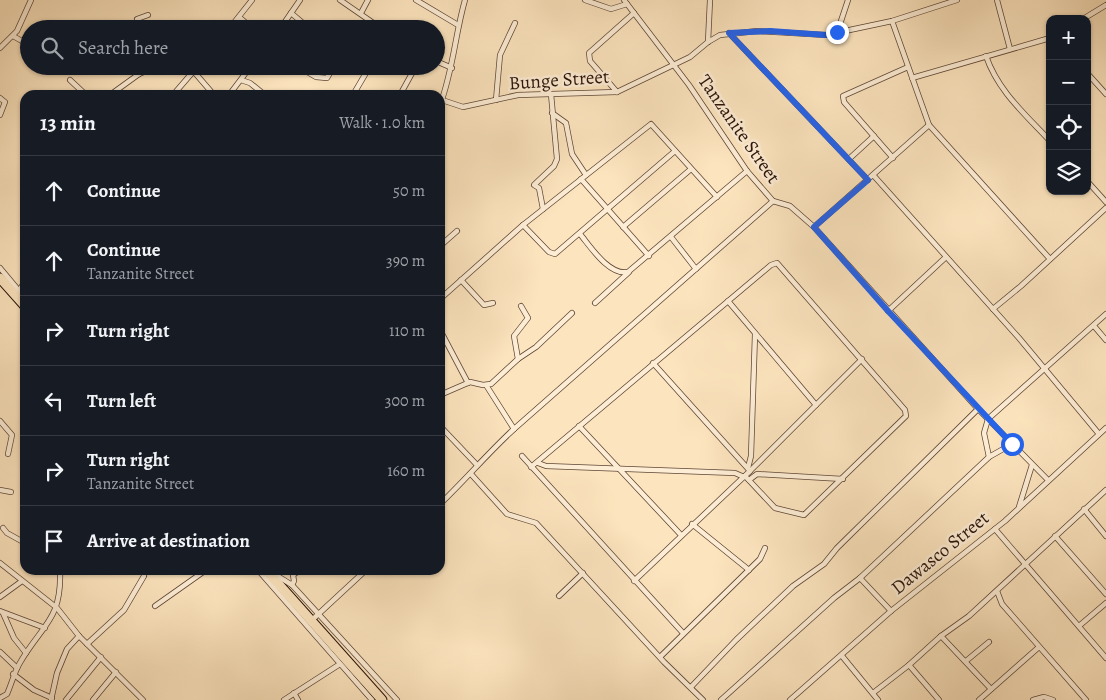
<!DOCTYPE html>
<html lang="en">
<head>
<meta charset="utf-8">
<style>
  :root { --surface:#171b24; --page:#20242c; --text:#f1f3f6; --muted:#9ea1a6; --line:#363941 }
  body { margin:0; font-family:Alegreya,serif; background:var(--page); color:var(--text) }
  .controls { position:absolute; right:15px; top:15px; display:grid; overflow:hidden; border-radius:10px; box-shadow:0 1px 4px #0004 }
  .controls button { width:45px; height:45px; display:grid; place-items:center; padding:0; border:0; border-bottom:1px solid var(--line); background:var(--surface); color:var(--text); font:25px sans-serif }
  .stop { position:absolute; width:15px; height:15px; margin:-11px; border:4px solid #2563eb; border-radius:50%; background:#fff }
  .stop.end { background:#2563eb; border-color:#fff; box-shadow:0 1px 5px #0008 }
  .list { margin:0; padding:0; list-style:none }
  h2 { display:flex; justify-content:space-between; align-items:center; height:65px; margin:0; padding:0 20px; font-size:21px }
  h2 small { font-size:16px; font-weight:400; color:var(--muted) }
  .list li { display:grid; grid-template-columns:32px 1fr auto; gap:15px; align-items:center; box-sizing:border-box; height:70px; padding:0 20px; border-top:1px solid var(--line) }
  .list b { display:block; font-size:19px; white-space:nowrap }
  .list p { margin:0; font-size:16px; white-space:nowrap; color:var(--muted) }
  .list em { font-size:16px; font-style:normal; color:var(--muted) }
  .icon { flex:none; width:28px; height:28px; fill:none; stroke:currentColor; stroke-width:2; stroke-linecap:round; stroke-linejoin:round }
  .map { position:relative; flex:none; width:1106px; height:700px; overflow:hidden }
  .search { position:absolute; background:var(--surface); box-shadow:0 1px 4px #0004; left:20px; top:20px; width:425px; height:55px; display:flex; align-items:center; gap:12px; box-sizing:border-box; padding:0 18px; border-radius:28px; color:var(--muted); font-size:19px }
  .panel { position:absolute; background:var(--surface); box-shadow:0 1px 4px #0004; left:20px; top:90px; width:425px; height:485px; border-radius:15px }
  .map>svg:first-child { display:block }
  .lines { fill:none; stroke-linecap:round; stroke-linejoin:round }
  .street-casing { stroke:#5e4636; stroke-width:6 }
  .highway-casing { stroke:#2a1209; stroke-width:11 }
  .street { stroke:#fdedd5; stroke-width:4.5 }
  .highway { stroke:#fce4be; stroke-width:9 }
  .route { stroke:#2563eb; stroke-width:6 }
  .labels { text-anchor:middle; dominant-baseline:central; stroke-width:5; stroke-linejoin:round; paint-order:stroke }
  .street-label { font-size:19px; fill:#2a1209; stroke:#fdedd5 }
</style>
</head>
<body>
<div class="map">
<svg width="1106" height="700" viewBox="0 0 1106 700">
  <rect width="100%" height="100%" fill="#fce4be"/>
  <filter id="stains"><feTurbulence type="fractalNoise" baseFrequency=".004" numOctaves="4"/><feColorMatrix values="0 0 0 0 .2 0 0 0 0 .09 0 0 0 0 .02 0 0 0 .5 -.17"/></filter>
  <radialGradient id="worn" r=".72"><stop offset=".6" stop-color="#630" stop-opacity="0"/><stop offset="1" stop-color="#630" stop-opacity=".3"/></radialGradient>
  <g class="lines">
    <defs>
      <g id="street">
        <polyline points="340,0 382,29"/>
        <polyline points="416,0 458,25"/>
        <polyline points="585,0 611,9 627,4"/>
        <polyline points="624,0 689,85 747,171 773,201 790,206 814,227 978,409 1047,479"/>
        <polyline points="997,0 1010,49"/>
        <polyline points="291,13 310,29"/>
        <polyline points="361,13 368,0"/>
        <polyline points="239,17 253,29"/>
        <polyline points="1083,19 1106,5"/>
        <polyline points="892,21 929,125 1050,259"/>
        <polyline points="112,28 113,29"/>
        <polyline points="59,29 60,27"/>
        <polyline points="141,29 137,19 148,15"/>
        <polyline points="229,29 252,0"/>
        <polyline points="280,29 300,0"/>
        <polyline points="729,33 868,180"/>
        <polyline points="837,33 848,0"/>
        <polyline points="13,36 29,45"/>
        <polyline points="708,42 710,0"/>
        <polyline points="0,48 17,31 31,0"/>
        <path d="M986 56C998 91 1025 114 1050 141"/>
        <polyline points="436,61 452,68"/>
        <polyline points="74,66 75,67"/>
        <polyline points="133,66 139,74"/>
        <polyline points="189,66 214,95"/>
        <polyline points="297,66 316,77 327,78 334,66"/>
        <polyline points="1087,73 1106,94"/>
        <polyline points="912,78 1050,38"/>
        <polyline points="70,80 86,95"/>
        <polyline points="241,80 250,83 265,95"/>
        <polyline points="617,92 590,61 589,53 634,13"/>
        <polyline points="110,95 139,74 158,66"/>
        <polyline points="173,95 198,66"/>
        <polyline points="229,95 251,66"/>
        <polyline points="353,95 370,66"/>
        <polyline points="400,95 416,66"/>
        <polyline points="0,98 5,102 0,115"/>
        <polyline points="442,100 463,107 518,95 617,92 690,57 708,42 720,35 757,31 826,35 892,21 957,0"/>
        <polyline points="496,100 500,55 515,23"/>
        <path d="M440 105C453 71 455 35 465 0"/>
        <polyline points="552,113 566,123 572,154 586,175"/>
        <polyline points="893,158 844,102 843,96 908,67"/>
        <polyline points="849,159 874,136"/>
        <polyline points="874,176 1019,338 1099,434"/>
        <polyline points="581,179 649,256"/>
        <polyline points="1087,181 1106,202"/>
        <polyline points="543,209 539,188 534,185 554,166 557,159 551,94"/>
        <polyline points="523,225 549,252 555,254 675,151"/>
        <polyline points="623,227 691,169"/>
        <polyline points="814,227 929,125"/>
        <path d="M580 234C590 246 609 276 628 272L747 171"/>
        <polyline points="671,237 696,269"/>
        <polyline points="440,246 457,231"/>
        <polyline points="0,268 25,298"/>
        <polyline points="461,280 484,305 493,303"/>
        <polyline points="19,291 25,281"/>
        <polyline points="440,299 523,225 651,124 717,197"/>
        <polyline points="728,301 816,405"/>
        <polyline points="595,303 629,272"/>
        <polyline points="993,309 1021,286 1106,208"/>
        <polyline points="888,311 946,257"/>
        <polyline points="1094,326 1106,340"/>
        <polyline points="440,330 468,383"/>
        <polyline points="518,359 536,347 572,313"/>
        <polyline points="653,363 750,471"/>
        <polyline points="486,385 514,429"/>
        <polyline points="440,395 470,382 483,385 491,384 518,359 514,336 528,318 521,306"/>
        <polyline points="0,421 12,435 8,454"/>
        <polyline points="440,426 477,465"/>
        <polyline points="579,426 681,535"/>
        <polyline points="522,456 683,633"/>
        <polyline points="989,457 984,433 988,419 1106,314"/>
        <polyline points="538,463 546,466 735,473 744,477"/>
        <polyline points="531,467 771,265 777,263 905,410 906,416 804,515 775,508 745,476"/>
        <polyline points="748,468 751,456 755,334"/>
        <polyline points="471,474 507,514 536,523 664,662 703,700"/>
        <polyline points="749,480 757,474 843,479"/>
        <polyline points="0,490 11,492"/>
        <path d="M440 504C466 479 488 453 514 429L773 201"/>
        <polyline points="1019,507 1032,465"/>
        <polyline points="1084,509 1106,536"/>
        <polyline points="692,524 749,570"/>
        <polyline points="3,528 7,533 25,543"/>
        <polyline points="995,529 1106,658"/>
        <polyline points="1055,536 1106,594"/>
        <polyline points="0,563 57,608 79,636 143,700"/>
        <polyline points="258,570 372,700"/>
        <polyline points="271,572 292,585 397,700"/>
        <polyline points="860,578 891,611"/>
        <polyline points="634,581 750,471 862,359"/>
        <polyline points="292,585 294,581 293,575 300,570"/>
        <polyline points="997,591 1002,604 1086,700"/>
        <polyline points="559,596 583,573"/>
        <polyline points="0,597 22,581"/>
        <polyline points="155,606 206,570"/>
        <polyline points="0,611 45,628"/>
        <polyline points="3,613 14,638 26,653"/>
        <polyline points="312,620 366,570"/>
        <polyline points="1079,626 1106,603"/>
        <polyline points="941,636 991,689"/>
        <polyline points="87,644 124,610 144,576"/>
        <polyline points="0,652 17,668"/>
        <polyline points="842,656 878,700"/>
        <polyline points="660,657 760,559 765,548"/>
        <polyline points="966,661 989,642"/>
        <polyline points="909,665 939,700"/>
        <polyline points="13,674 34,690 52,698"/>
        <polyline points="691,687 736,640 793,586 824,564 837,548 978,409"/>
        <polyline points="294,693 298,700"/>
        <polyline points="873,693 909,665 941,636 969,616 1106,490"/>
        <path d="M0 698 7 694C12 683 14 672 21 661 43 624 62 619 60 570"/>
        <polyline points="51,700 57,673 67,649 79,636"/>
        <polyline points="66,700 101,657"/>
        <polyline points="93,700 116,672"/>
        <polyline points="284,700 340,664"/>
        <polyline points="721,700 834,598 860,578 989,457 1012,444"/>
        <polyline points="790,700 891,611 1005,521 1106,428"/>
        <polyline points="979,700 1039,647"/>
        <polyline points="1033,700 1044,697 1053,700"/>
      </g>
      <g id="highway">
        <polyline points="0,278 25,306"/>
        <polyline points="266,570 382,700"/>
      </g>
    </defs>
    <use href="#street" class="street-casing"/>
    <use href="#highway" class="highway-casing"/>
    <use href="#street" class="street"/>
    <use href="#highway" class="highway"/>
  </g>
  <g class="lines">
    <polyline class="route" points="837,32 826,35 770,31 729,33 868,180 814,227 888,311 1012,444"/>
  </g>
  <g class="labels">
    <g class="street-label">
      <text transform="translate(559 80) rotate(-4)">Bunge Street</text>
      <text transform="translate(739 129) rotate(55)">Tanzanite Street</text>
      <text transform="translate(940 553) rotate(-39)">Dawasco Street</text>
    </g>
  </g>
  <rect width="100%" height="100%" filter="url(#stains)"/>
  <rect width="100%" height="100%" fill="url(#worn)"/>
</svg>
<div class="controls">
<button>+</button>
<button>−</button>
<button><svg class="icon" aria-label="locate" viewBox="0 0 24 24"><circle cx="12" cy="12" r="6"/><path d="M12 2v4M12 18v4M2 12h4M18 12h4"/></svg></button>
<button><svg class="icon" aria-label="layers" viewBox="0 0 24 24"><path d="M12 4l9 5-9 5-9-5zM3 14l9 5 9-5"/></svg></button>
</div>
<div class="stop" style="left:1012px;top:444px"></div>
<div class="stop end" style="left:837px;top:32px"></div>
<div class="search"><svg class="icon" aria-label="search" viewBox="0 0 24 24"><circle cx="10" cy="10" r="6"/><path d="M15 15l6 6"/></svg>Search here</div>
<section class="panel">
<h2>13 min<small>Walk · 1.0 km</small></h2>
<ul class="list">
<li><svg class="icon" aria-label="ahead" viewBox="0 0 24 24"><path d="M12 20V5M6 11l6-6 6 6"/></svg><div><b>Continue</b></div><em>50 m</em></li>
<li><svg class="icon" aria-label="ahead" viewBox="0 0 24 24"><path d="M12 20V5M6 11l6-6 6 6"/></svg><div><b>Continue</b><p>Tanzanite Street</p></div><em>390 m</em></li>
<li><svg class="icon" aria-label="right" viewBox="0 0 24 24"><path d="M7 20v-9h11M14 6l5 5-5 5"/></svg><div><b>Turn right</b></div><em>110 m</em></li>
<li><svg class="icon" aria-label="left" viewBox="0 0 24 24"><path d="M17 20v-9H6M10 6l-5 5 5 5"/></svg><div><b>Turn left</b></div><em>300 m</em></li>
<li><svg class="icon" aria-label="right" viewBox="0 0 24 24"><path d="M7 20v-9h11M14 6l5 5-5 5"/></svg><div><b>Turn right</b><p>Tanzanite Street</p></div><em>160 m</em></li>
<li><svg class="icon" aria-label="arrive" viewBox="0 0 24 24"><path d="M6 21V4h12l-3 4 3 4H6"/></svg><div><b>Arrive at destination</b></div></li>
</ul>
</section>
</div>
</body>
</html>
